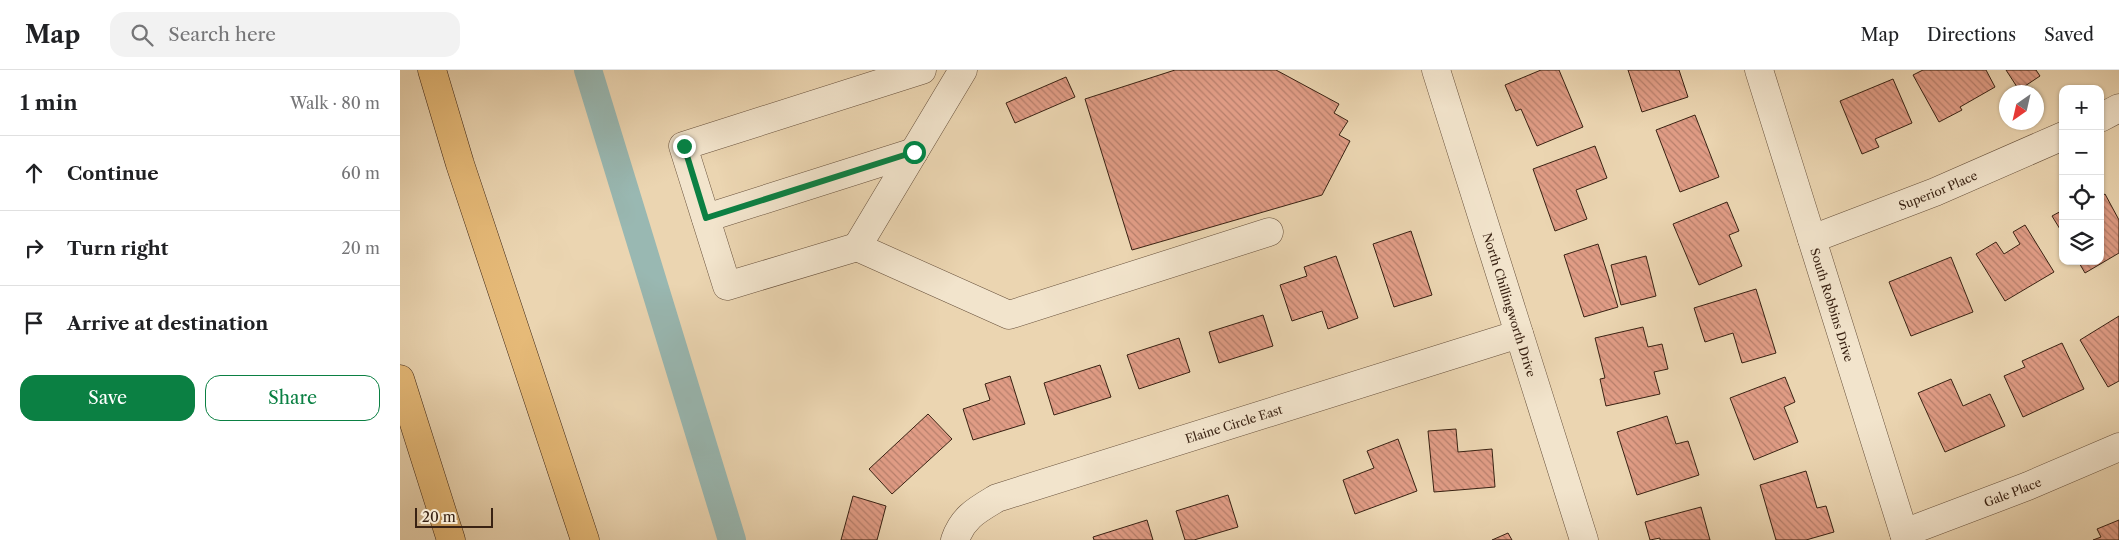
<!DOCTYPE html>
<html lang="en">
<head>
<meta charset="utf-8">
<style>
  :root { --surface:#fff; --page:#f2f2f2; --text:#202124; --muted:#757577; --line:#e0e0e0; --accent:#0b8043 }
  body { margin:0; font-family:"Libre Caslon Text",serif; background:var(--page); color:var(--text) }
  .controls { position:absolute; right:15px; top:15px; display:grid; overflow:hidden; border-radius:10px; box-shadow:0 1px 4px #0004 }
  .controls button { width:45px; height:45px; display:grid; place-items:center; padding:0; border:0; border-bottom:1px solid var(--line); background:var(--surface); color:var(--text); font:25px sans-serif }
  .compass { position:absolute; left:1599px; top:15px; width:45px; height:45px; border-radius:50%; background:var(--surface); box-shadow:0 1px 4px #0004; rotate:214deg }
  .scale { position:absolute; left:15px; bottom:12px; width:78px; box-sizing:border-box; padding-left:5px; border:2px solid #392213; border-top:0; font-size:14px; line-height:18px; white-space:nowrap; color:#392213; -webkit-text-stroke:4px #f2e4cc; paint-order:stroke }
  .stop { position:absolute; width:15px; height:15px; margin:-11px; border:4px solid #0b8043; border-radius:50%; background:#fff }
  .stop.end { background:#0b8043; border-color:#fff; box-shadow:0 1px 5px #0008 }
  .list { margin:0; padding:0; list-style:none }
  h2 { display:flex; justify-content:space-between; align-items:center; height:65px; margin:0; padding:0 20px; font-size:21px }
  h2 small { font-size:16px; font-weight:400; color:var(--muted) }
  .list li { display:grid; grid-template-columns:32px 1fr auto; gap:15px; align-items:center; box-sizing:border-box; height:75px; padding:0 20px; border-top:1px solid var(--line) }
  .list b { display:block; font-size:19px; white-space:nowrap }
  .list em { font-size:16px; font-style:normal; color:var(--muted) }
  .actions { display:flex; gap:10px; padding:15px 20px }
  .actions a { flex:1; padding:11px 0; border:1px solid var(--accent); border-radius:15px; text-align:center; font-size:18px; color:var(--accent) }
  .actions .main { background:var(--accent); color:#fff }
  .icon { flex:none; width:28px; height:28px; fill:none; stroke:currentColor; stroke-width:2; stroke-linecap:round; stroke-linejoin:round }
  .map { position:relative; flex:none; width:1719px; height:470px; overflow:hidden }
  header { display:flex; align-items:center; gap:30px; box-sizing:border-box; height:70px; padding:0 25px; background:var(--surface); border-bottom:1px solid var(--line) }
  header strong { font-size:24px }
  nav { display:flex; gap:28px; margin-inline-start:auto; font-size:18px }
  .search { width:350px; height:45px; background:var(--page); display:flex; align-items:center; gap:12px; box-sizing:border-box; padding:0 18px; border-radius:15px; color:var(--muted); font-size:19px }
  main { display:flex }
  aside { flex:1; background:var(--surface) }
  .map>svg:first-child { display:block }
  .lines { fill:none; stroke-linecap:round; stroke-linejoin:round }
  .canal { stroke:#99b8b2; stroke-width:28 }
  .building { fill:url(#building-back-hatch); stroke:#392213 }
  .minor-casing { stroke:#664f3a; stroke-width:29 }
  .highway-casing { stroke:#392213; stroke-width:29 }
  .minor { stroke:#f2e4cc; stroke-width:28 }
  .highway { stroke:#e6ba78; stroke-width:28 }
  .route { stroke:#0b8043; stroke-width:6 }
  .labels { text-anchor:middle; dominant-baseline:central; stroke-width:5; stroke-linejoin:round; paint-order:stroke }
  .street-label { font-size:12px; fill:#392213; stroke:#f2e4cc }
</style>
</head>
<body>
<header>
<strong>Map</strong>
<div class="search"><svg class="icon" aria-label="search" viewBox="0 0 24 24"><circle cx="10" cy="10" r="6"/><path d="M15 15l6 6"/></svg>Search here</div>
<nav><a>Map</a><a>Directions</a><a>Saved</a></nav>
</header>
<main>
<aside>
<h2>1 min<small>Walk · 80 m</small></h2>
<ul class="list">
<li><svg class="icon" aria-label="ahead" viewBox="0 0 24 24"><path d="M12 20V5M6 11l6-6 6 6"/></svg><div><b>Continue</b></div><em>60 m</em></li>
<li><svg class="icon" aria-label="right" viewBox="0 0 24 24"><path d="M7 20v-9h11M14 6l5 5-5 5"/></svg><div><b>Turn right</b></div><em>20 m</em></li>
<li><svg class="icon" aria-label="arrive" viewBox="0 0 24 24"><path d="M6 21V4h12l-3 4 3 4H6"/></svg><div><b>Arrive at destination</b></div></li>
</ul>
<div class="actions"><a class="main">Save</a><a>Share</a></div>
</aside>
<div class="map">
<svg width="1719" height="470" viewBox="0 0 1719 470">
  <defs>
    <pattern id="building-back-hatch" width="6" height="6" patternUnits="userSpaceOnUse" patternTransform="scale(1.25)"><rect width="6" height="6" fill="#e09c85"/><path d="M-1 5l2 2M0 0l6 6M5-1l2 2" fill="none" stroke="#b77f6c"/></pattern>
  </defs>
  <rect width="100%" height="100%" fill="#ebd5b1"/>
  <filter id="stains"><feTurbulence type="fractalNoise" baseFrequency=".004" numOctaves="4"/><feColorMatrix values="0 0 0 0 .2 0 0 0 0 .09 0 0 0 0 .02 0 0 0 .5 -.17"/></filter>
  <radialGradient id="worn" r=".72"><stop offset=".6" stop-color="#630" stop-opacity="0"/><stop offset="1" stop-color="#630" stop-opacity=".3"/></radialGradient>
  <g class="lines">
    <polyline class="canal" points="188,0 332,470"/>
  </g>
  <g class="building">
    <polygon points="775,0 876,0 939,34 934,43 948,51 939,65 950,71 922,125 732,180 685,29"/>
    <polygon points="1141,0 1159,0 1183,57 1137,76 1121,39 1116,41 1105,15"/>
    <polygon points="1228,0 1279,0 1288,27 1242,42"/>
    <polygon points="1523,0 1586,0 1595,17 1560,37 1562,40 1539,52 1513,5"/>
    <polygon points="1606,0 1636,0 1640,6 1619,20"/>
    <polygon points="666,7 675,27 615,53 606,33"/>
    <polygon points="1493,9 1512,53 1475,69 1479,77 1462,84 1440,31"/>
    <polygon points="1295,45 1319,107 1280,122 1256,60"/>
    <polygon points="1195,76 1207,108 1176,120 1187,149 1155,161 1133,99"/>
    <polygon points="1705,124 1719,150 1719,183 1685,203 1678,191 1700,191 1700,127"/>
    <polygon points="1327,132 1339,161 1329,165 1342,196 1299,215 1273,154"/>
    <polygon points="1663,140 1663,164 1652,146"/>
    <polygon points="1625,155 1654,202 1605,231 1576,184 1596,172 1604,184 1620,174 1613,162"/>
    <polygon points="1011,161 1032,225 994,237 973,174"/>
    <polygon points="1198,174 1218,237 1184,247 1164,185"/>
    <polygon points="936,186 958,248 928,259 922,241 892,251 880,215 907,206 904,197"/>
    <polygon points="1246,186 1256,226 1221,235 1211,195"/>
    <polygon points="1551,187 1573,242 1511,266 1489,212"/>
    <polygon points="1356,219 1376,283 1342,293 1333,263 1305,272 1294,238"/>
    <polygon points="863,245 873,276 819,293 809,262"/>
    <polygon points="1719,246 1719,311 1708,317 1680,270"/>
    <polygon points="1243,257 1248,277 1262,274 1268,299 1254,302 1260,324 1206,336 1200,309 1205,308 1195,268"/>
    <polygon points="779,268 790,302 739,319 727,285"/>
    <polygon points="1662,273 1684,319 1623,347 1604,306 1625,297 1622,291"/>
    <polygon points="700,295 711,327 654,345 644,313"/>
    <polygon points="610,306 625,354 573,370 563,339 590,330 585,314"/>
    <polygon points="1385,307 1395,332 1384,337 1398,372 1354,390 1330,328"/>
    <polygon points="1551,309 1563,336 1590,324 1605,356 1545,382 1518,323"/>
    <polygon points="528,344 552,369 492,424 469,399"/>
    <polygon points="1267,346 1276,374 1288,371 1299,405 1237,425 1217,362"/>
    <polygon points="1056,359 1058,382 1092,379 1095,417 1034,422 1028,361"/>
    <polygon points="998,369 1017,421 955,444 943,410 974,398 967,381"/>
    <polygon points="1406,401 1417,438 1426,436 1434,462 1406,470 1376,470 1360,415"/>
    <polygon points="828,425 838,457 794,470 785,470 776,441"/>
    <polygon points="453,426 486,436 477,470 441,470"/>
    <polygon points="1301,437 1310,470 1260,470 1260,468 1250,470 1245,452"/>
    <polygon points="747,450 753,470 694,470 693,467"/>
    <polygon points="1719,450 1719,470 1693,470 1701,467 1697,459"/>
    <polygon points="1108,463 1112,470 1092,470"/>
  </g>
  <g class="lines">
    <defs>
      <g id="minor">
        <polyline points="522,0 283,76 327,216 457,177 609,245 869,162"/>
        <path id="s1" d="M1036 0 1184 470"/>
        <path id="s2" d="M1359 0 1506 470"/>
        <polyline points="1700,48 1719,38"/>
        <polyline points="306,148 514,82"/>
        <path id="s3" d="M1412 169 1535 122 1663 66"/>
        <polyline points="457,177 563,0"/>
        <path id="s4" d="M1504 463 1628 416 1719 377"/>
        <path id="s5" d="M555 470C563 447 577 440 597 428L1119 264"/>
      </g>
      <g id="highway">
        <polyline points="32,0 60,94 185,470"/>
        <polyline points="0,309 51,470"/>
      </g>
    </defs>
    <use href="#minor" class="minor-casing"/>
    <use href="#highway" class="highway-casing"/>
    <use href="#minor" class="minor"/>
    <use href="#highway" class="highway"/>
  </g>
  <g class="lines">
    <polyline class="route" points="284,76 306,148 514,82"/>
  </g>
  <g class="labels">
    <g class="street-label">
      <text stroke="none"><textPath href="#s3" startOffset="135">Superior Place</textPath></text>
      <text stroke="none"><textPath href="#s1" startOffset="246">North Chillingworth Drive</textPath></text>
      <text stroke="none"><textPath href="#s2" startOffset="246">South Robbins Drive</textPath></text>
      <text stroke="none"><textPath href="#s5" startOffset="309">Elaine Circle East</textPath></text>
      <text stroke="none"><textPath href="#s4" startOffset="116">Gale Place</textPath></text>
    </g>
  </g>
  <rect width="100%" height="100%" filter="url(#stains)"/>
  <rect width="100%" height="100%" fill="url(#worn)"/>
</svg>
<div class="controls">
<button>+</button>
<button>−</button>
<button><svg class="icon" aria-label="locate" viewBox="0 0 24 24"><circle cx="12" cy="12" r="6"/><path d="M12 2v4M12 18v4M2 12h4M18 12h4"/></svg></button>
<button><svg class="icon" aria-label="layers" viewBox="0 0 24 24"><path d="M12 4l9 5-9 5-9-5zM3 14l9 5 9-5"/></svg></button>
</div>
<svg class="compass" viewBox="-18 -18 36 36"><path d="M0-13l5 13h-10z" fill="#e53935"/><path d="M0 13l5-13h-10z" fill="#757577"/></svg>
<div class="scale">20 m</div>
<div class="stop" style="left:514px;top:82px"></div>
<div class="stop end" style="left:284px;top:76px"></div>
</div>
</main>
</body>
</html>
